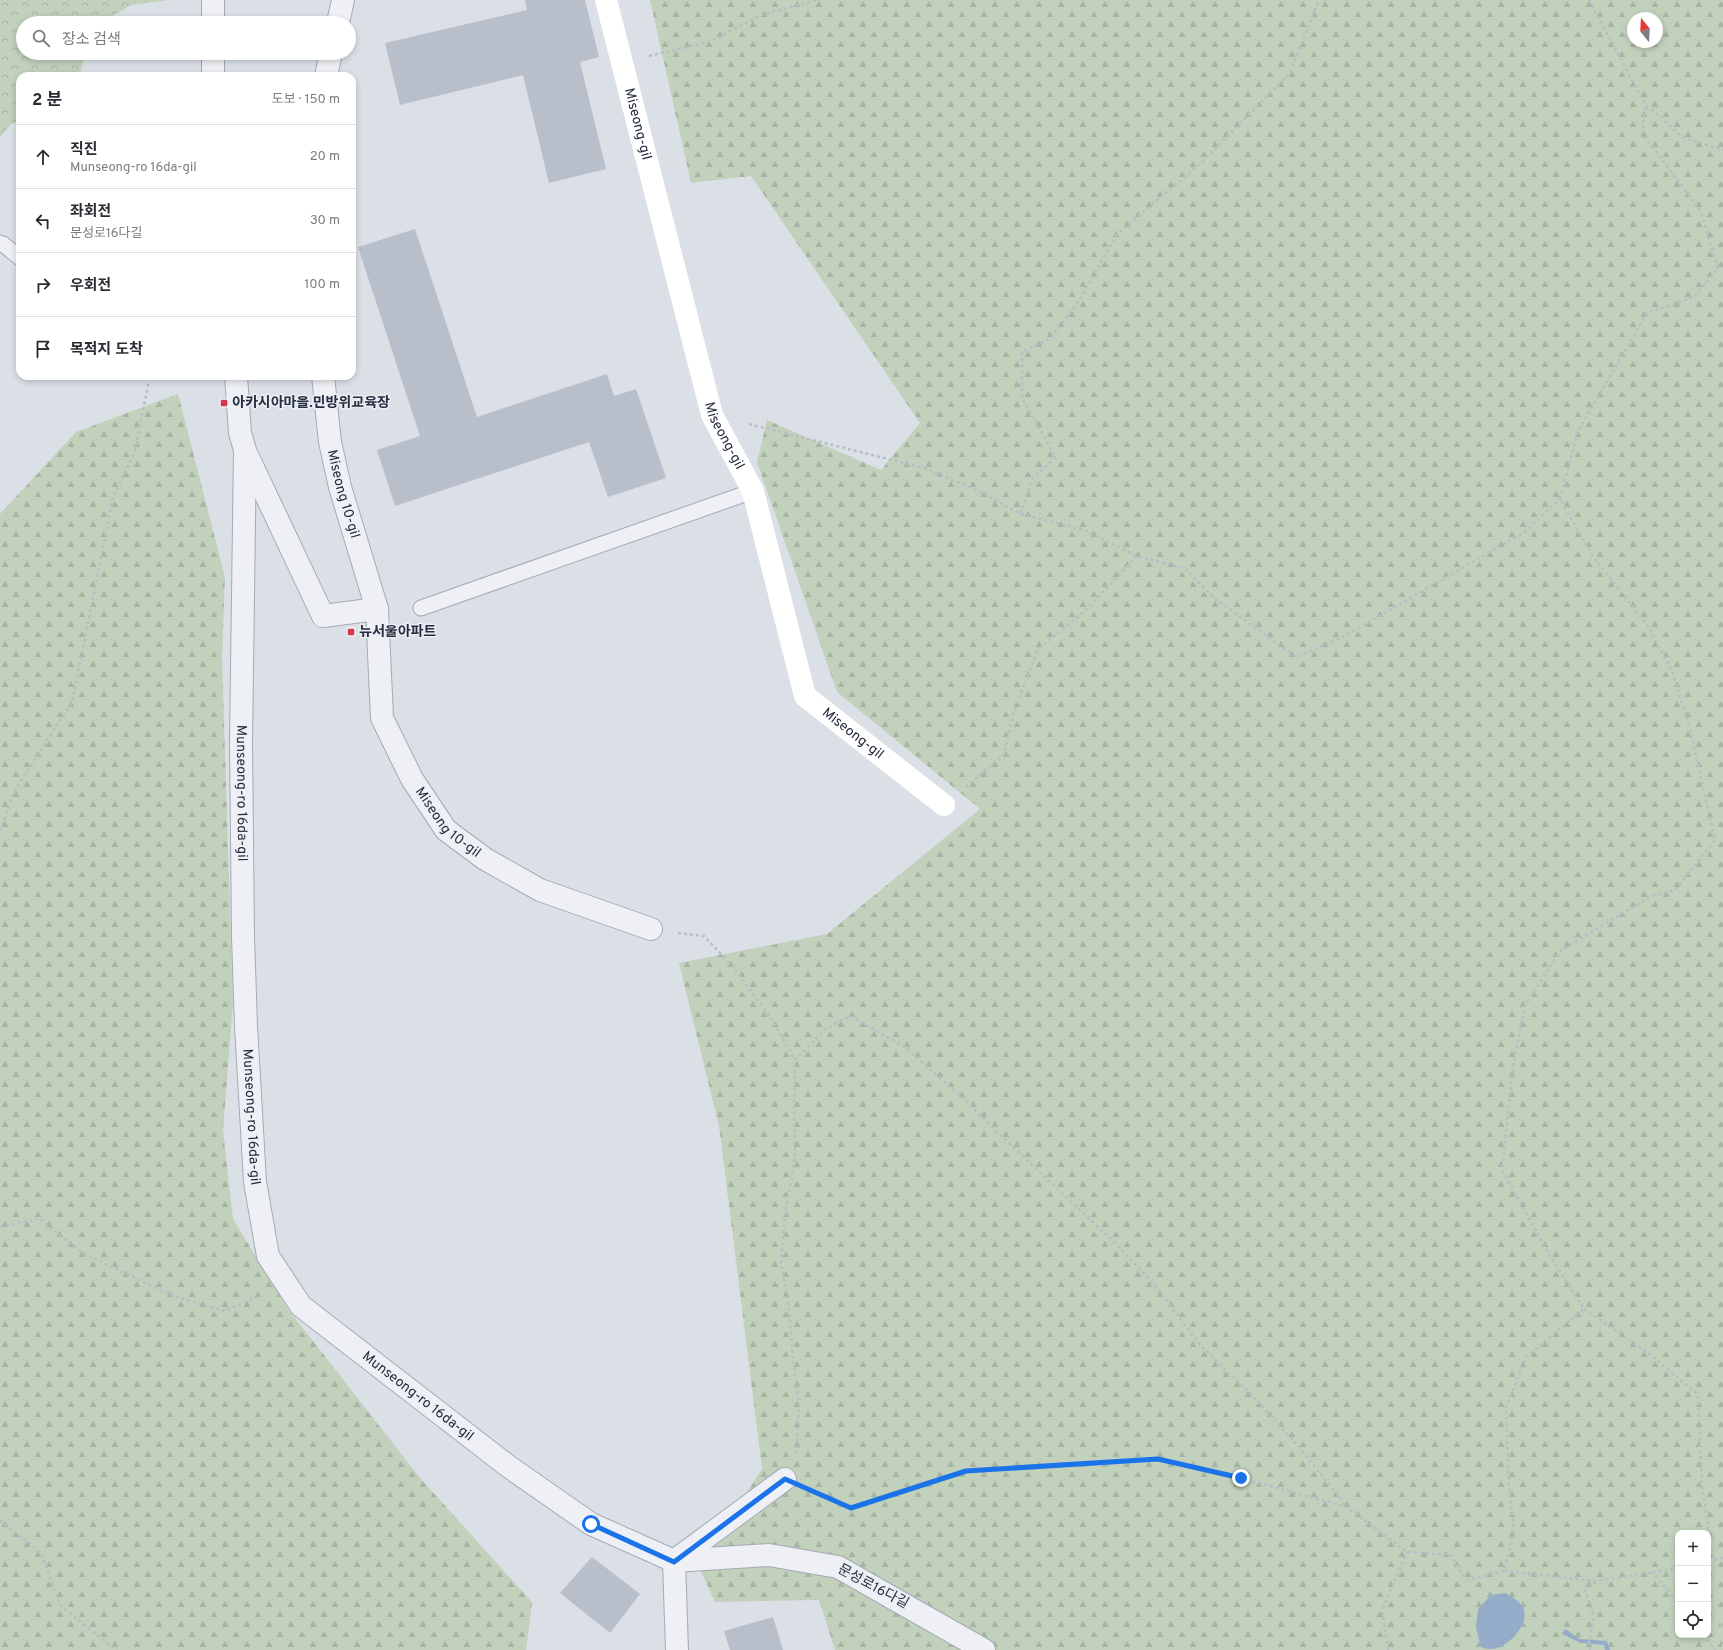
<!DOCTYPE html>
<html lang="ko">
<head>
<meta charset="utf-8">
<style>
  :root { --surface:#fff; --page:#f2f2f3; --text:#2b2b33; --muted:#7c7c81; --line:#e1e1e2 }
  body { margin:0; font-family:Overpass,"Noto Sans KR",sans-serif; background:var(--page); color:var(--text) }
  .controls { position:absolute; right:12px; bottom:12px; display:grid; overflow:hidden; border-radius:8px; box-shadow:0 2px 6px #0003 }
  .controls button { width:36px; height:36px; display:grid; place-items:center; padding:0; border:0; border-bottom:1px solid var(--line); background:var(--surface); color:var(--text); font:20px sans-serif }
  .compass { position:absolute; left:1627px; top:12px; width:36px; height:36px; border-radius:50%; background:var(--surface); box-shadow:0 2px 6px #0003; rotate:342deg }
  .stop { position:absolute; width:12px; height:12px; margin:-9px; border:3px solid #1a73e8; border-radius:50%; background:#fff }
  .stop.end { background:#1a73e8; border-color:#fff; box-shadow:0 1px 4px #0008 }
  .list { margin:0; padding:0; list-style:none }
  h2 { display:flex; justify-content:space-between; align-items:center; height:52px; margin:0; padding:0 16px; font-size:17px }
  h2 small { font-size:13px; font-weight:400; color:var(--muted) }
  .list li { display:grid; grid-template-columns:26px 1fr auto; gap:12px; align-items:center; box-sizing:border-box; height:64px; padding:0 16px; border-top:1px solid var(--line) }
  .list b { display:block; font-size:15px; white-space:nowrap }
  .list p { margin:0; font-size:13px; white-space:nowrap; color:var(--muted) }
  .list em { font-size:13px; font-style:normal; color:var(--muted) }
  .icon { flex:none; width:22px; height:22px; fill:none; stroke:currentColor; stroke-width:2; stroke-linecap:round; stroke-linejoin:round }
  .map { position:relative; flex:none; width:1723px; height:1650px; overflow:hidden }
  .search { position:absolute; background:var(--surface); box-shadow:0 2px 6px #0003; left:16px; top:16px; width:340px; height:44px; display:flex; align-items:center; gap:10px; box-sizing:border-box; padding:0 14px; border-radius:22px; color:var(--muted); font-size:15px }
  .panel { position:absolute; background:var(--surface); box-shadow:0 2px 6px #0003; left:16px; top:72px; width:340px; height:308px; border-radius:12px }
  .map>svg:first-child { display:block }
  .forest { fill:url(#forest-firs); fill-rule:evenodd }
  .park { fill:url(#park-crowns) }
  .water { fill:#94acca }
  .building { fill:#b8beca }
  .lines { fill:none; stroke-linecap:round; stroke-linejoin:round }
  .lane-casing { stroke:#a4aab4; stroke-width:17 }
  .street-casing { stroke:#a4aab4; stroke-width:24 }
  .path { stroke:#babdc5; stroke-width:2.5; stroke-dasharray:3 3; stroke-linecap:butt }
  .lane { stroke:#eef0f5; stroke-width:15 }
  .street { stroke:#eef0f5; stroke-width:22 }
  .secondary { stroke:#fff; stroke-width:22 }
  .route { stroke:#1a73e8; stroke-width:5 }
  .poi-dot { fill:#d5374b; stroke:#ebeff5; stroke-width:1.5 }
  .labels { text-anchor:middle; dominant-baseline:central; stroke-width:3; stroke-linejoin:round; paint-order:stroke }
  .street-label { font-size:14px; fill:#252d3e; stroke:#ebeff5 }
  .poi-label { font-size:14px; font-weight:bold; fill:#252d3e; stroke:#ebeff5; text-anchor:start }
</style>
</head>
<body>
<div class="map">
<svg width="1723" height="1650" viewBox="0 0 1723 1650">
  <defs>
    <pattern id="forest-firs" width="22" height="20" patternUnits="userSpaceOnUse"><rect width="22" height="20" fill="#c1d1bc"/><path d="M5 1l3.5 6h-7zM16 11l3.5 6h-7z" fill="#a6b4a3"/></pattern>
    <pattern id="park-crowns" width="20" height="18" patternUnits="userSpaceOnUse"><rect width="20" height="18" fill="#c1d1bc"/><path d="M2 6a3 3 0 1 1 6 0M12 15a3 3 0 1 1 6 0" fill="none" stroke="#a6b4a3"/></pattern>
  </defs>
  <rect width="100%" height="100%" fill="#dbe0e7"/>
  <g class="forest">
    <path d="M650 0H1723V1650H835L819 1600 715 1602 699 1567 762 1469 719 1126 679 963 827 934 980 809 837 692 757 462 767 420 881 470 920 423 751 176 691 183ZM1633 18H1657V42H1633ZM1678 1533H1708V1635H1678Z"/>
    <polygon points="178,394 225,577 222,659 233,1004 223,1130 233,1219 288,1309 420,1478 532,1602 526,1650 0,1650 0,514 76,432"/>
  </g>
  <g class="park">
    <polygon points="0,0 168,0 131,5 101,23 23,23 23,53 86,53 79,76 20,76 20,123 12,123 0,137"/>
    <polygon points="1720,1611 1723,1615 1723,1650 1722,1650"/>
  </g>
  <g class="water">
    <path d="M1505 1593C1511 1596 1518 1600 1522 1606 1533 1622 1507 1650 1490 1649 1487 1649 1484 1648 1481 1647L1476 1627 1478 1609 1491 1595Z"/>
    <polygon points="1565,1629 1580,1639 1607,1641 1610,1650 1605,1650 1604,1645 1581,1643 1562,1634"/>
  </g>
  <g class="building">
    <polygon points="525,0 585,0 599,57 580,62 606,169 549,183 523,75 400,105 385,43 527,10"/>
    <polygon points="415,229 477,417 607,374 614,396 636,389 666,478 608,497 589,442 395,506 377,450 420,436 358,247"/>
    <polygon points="592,1557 640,1594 610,1633 560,1593"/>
    <polygon points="773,1617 783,1650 730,1650 724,1631"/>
  </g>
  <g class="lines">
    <defs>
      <g id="lane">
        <polyline points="0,243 3,244 20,258"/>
        <polyline points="421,608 753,491"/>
      </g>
      <g id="street">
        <polyline points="213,0 213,23"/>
        <polyline points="338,23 343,0"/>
        <polyline points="213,53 213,76"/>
        <polyline points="326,76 331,53"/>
        <path id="s1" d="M236 376 240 433 245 450 241 742 243 937 246 1026 255 1182 268 1256 301 1306 508 1466 591 1524 674 1561 677 1650"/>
        <path id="s2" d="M323 376 330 442 340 487 377 609 382 718 412 779 446 830 485 859 540 890 651 929"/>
        <polyline points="247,455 323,616 377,609"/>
        <polyline points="785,1479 674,1561 769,1555 838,1567 984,1650"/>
      </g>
    </defs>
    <use href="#lane" class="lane-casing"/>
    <use href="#street" class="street-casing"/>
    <g class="path">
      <polyline points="1589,0 1646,106 1654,111 1682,137 1723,150"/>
      <polyline points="649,56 712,41 759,16 816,0"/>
      <polyline points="749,424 924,468 983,493 1021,514 1032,479 1056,457 1022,398 1022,352 1051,338 1080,299 1117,234 1201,163 1289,74 1319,0"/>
      <polyline points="1021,514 1084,530 1137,556 1184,568 1213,597 1296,657 1343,637 1523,533 1560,499"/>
      <polyline points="966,787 1004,754 1014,711 1038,649 1085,611 1137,556"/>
      <polyline points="0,831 15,790 72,702 113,497 134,454 149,381"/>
      <polyline points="678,933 704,936 732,966 771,1018 795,1060"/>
      <polyline points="0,1227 40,1219 81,1252 171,1295 223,1311 260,1296"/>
      <polyline points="1584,1309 1651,1355 1698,1395 1702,1488 1709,1527 1705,1533"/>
      <polyline points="796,1454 799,1404 793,1359 789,1307 781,1263 785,1214 795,1158 794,1108 795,1060 824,1030 850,1016 905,1047 966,1101 1012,1146 1111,1239 1154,1284 1201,1346 1246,1389 1298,1446 1347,1507"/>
      <polyline points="809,1490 851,1508 966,1471 1158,1459 1241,1478 1347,1507 1407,1552 1451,1555 1466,1580 1504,1571 1514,1531 1509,1485 1506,1407 1526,1357 1584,1309 1549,1254 1502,1170 1513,1066 1525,1005 1560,951 1652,896 1675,890 1715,840 1690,729 1672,671 1647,625 1592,555 1560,499 1578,431 1647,313 1694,297 1718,268 1700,210 1642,133 1646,106"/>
      <polyline points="0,1520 41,1553 60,1605 107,1643 117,1650"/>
      <polyline points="1708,1561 1723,1558"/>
      <polyline points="1504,1571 1596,1581 1678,1568"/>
      <polyline points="1651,1572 1678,1601"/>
      <polyline points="1703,1635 1715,1650"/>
      <polyline points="1388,1650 1382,1611 1407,1552"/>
      <polyline points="1590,1650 1589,1642 1594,1616 1585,1591 1596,1581"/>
    </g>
    <use href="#lane" class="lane"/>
    <use href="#street" class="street"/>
    <path class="secondary" id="s3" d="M606 0 712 415 753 491 805 696 944 805"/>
  </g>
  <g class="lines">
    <polyline class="route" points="591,1524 674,1562 785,1479 851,1508 966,1471 1158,1459 1241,1478"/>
  </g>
  <g class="poi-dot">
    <rect x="220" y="399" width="8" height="8" rx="2"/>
    <rect x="347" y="628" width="8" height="8" rx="2"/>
  </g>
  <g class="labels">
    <g class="street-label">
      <text stroke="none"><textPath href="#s3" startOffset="128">Miseong-gil</textPath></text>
      <text stroke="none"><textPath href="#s3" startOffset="452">Miseong-gil</textPath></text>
      <text stroke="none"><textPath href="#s2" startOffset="120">Miseong 10-gil</textPath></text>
      <text stroke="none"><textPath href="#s3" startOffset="787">Miseong-gil</textPath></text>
      <text stroke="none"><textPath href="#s1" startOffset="418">Munseong-ro 16da-gil</textPath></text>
      <text stroke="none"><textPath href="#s2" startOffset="474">Miseong 10-gil</textPath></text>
      <text stroke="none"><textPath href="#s1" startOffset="742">Munseong-ro 16da-gil</textPath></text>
      <text stroke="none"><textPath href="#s1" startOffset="1090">Munseong-ro 16da-gil</textPath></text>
      <text transform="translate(873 1587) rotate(28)">문성로16다길</text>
    </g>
    <g class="poi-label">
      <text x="232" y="403">아카시아마을.민방위교육장</text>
      <text x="359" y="632">뉴서울아파트</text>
    </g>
  </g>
</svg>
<div class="controls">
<button>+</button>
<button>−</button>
<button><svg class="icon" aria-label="locate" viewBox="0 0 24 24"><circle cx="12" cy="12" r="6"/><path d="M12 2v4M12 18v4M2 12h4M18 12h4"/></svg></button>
</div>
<svg class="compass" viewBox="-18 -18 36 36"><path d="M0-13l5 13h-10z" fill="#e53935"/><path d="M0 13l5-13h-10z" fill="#7c7c81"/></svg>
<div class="stop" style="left:591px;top:1524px"></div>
<div class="stop end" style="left:1241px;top:1478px"></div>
<div class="search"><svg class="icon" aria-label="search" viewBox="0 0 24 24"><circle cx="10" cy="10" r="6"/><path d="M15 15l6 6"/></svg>장소 검색</div>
<section class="panel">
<h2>2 분<small>도보 · 150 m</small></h2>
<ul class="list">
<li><svg class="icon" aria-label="ahead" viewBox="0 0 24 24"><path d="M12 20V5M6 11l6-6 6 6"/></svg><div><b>직진</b><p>Munseong-ro 16da-gil</p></div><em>20 m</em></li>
<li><svg class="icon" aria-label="left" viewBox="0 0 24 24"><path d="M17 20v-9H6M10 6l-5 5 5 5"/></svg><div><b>좌회전</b><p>문성로16다길</p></div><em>30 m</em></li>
<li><svg class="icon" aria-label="right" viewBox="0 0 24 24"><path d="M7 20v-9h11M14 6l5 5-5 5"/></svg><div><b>우회전</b></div><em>100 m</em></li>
<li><svg class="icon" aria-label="arrive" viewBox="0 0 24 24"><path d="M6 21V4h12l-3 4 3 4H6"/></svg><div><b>목적지 도착</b></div></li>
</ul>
</section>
</div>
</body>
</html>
